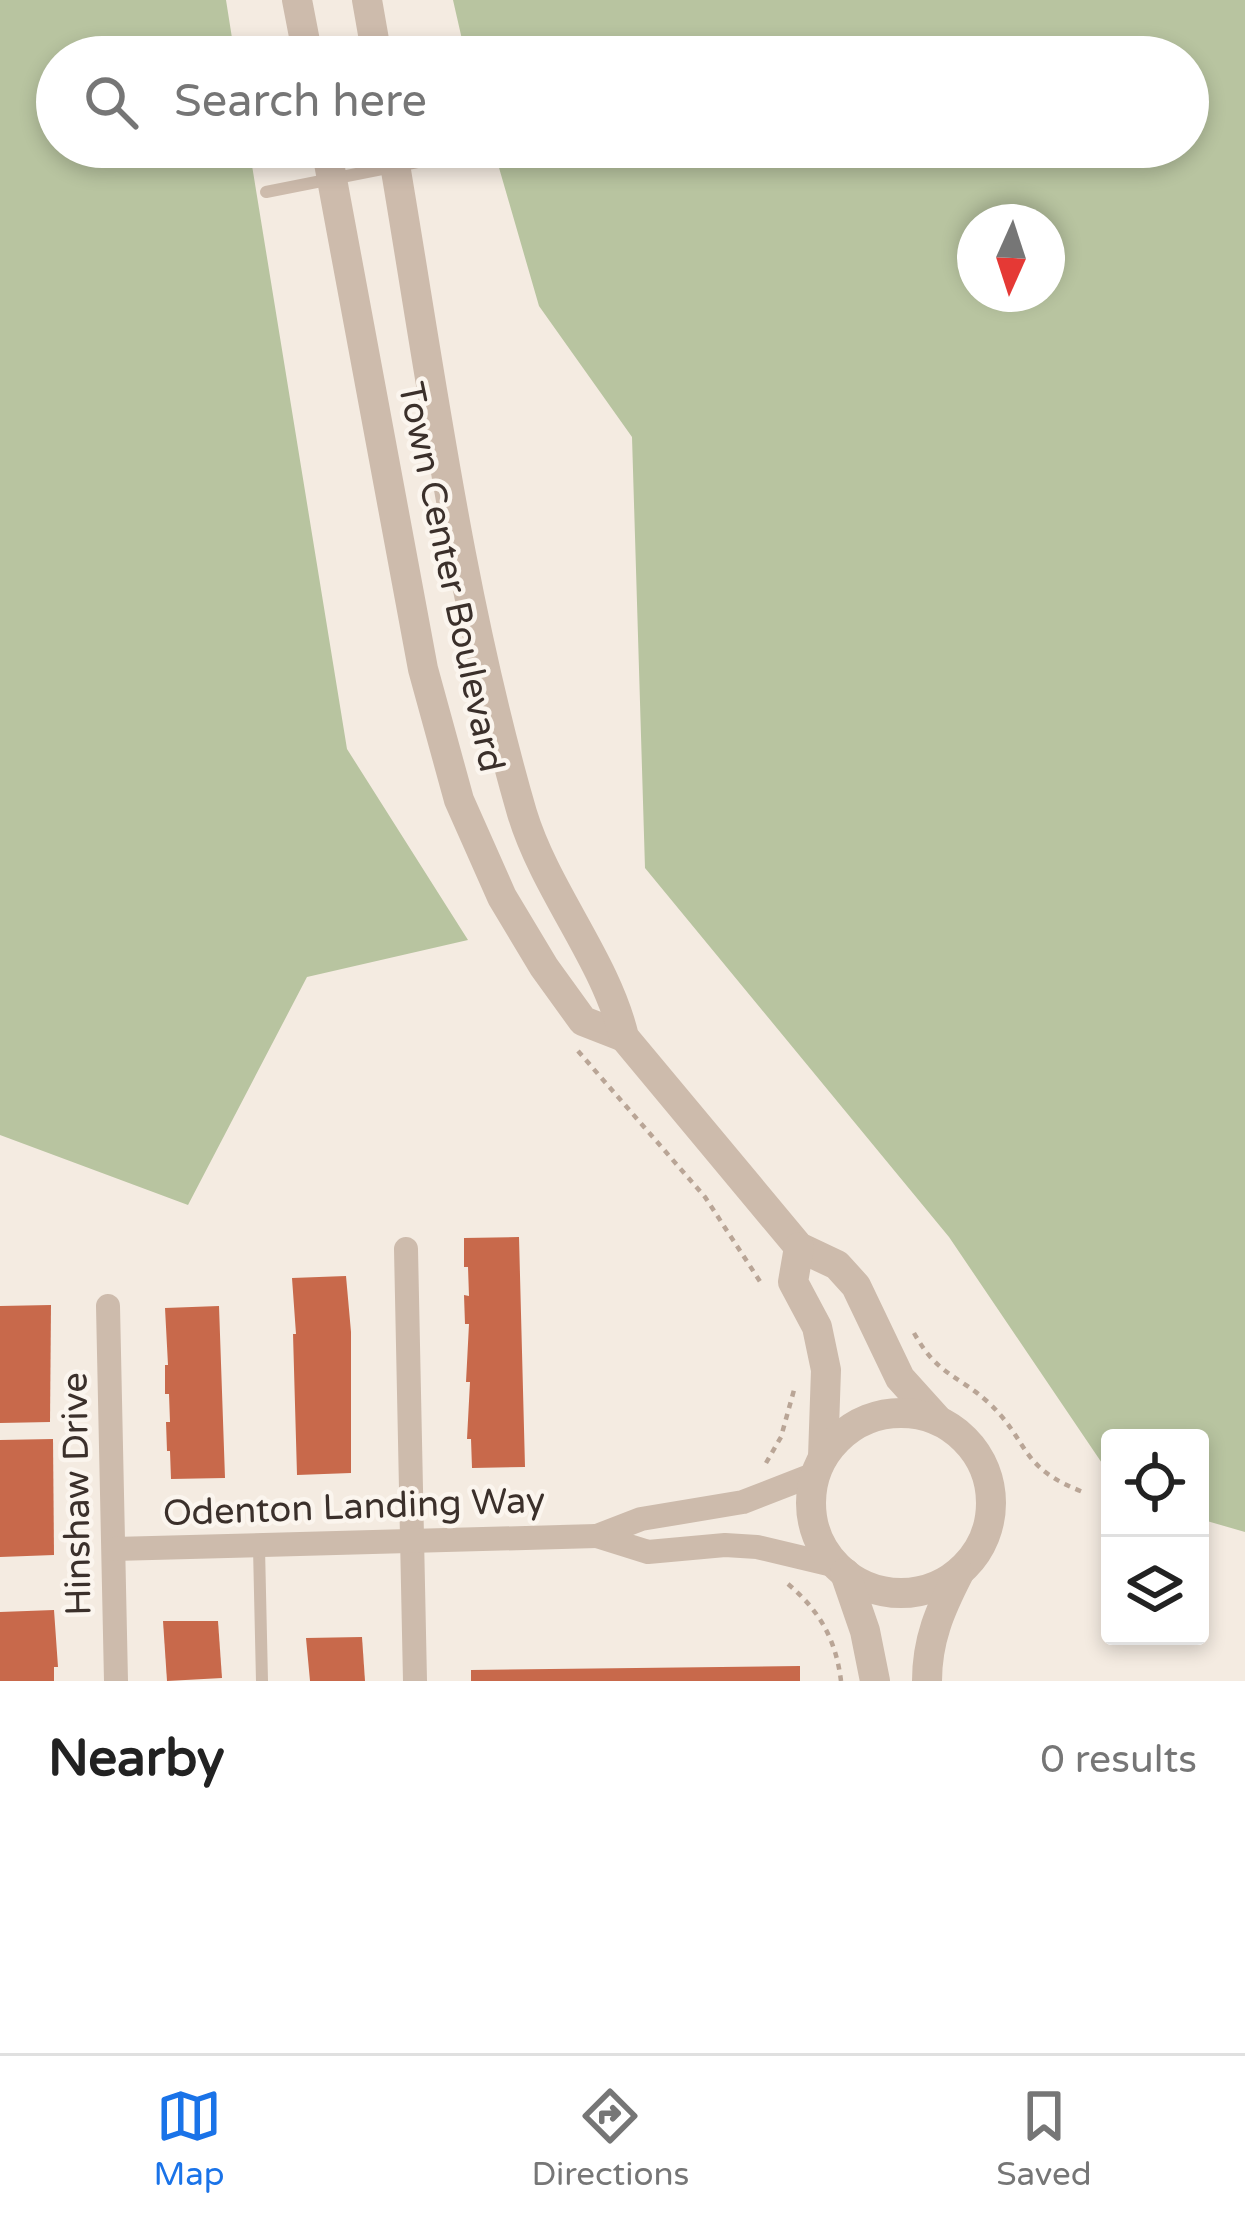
<!DOCTYPE html>
<html lang="en">
<head>
<meta charset="utf-8">
<style>
  :root { --surface:#fff; --page:#f2f2f2; --text:#222; --muted:#767676; --line:#e0e0e0; --accent:#1a73e8 }
  body { margin:0; font-family:"Varela Round",sans-serif; background:var(--page); color:var(--text) }
  .controls { position:absolute; right:36px; bottom:36px; display:grid; overflow:hidden; border-radius:12px; box-shadow:0 6px 18px #0003 }
  .controls button { width:108px; height:108px; display:grid; place-items:center; padding:0; border:0; border-bottom:3px solid var(--line); background:var(--surface); color:var(--text); font:60px sans-serif }
  .compass { position:absolute; left:957px; top:204px; width:108px; height:108px; border-radius:50%; background:var(--surface); box-shadow:0 6px 18px #0003; rotate:183deg }
  .list { margin:0; padding:0; list-style:none }
  h2 { display:flex; justify-content:space-between; align-items:center; height:156px; margin:0; padding:0 48px; font-size:51px }
  h2 small { font-size:39px; font-weight:400; color:var(--muted) }
  .icon { flex:none; width:66px; height:66px; fill:none; stroke:currentColor; stroke-width:2; stroke-linecap:round; stroke-linejoin:round }
  .map { position:relative; flex:none; width:1245px; height:1681px; overflow:hidden }
  .search { position:absolute; background:var(--surface); box-shadow:0 6px 18px #0003; left:36px; right:36px; top:36px; height:132px; display:flex; align-items:center; gap:30px; box-sizing:border-box; padding:0 42px; border-radius:66px; color:var(--muted); font-size:45px }
  .sheet { height:372px; background:var(--surface) }
  nav { display:flex; justify-content:space-around; align-items:center; box-sizing:border-box; height:168px; border-top:3px solid var(--line); background:var(--surface); font-size:33px; color:var(--muted) }
  nav a { display:grid; justify-items:center; gap:6px }
  nav .on { color:var(--accent) }
  .map>svg:first-child { display:block }
  .green { fill:#b8c4a0; fill-rule:evenodd }
  .building { fill:#c8694b }
  .lines { fill:none; stroke-linecap:round; stroke-linejoin:round }
  .path { stroke:#b9a596; stroke-width:4.5; stroke-dasharray:6 6; stroke-linecap:butt }
  .service { stroke:#cdbbac; stroke-width:12 }
  .minor { stroke:#cdbbac; stroke-width:24 }
  .tertiary { stroke:#cdbbac; stroke-width:30 }
  .labels { text-anchor:middle; dominant-baseline:central; stroke-width:9; stroke-linejoin:round; paint-order:stroke }
  .street-label { font-size:36px; fill:#3b302b; stroke:#fbf5ee }
</style>
</head>
<body>
<div class="map">
<svg width="1245" height="1681" viewBox="0 0 1245 1681">
  <rect width="100%" height="100%" fill="#f4ebe1"/>
  <g class="green">
    <polygon points="0,0 226,0 235,57 57,57 57,147 249,147 347,749 468,940 307,977 188,1205 0,1135"/>
    <path d="M453 0H1245V1532L1200 1519V1438H1110V1475L949 1237 645 868 632 437 539 306 493 147H1188V57H466ZM975 222H1047V294H975Z"/>
  </g>
  <g class="building">
    <polygon points="519,1237 525,1467 472,1468 471,1439 467,1439 470,1382 466,1382 469,1324 465,1324 464,1295 469,1296 468,1267 464,1267 464,1238"/>
    <polygon points="346,1276 351,1332 351,1473 297,1475 293,1334 296,1334 292,1278"/>
    <polygon points="51,1305 50,1422 0,1423 0,1306"/>
    <polygon points="219,1306 225,1478 171,1479 170,1451 167,1451 166,1422 170,1422 169,1394 165,1394 165,1365 168,1365 165,1308"/>
    <polygon points="53,1439 54,1555 0,1557 0,1440"/>
    <polygon points="54,1610 58,1667 54,1667 54,1681 0,1681 0,1612"/>
    <polygon points="163,1621 218,1621 222,1678 167,1681"/>
    <polygon points="362,1637 365,1681 310,1681 306,1638"/>
    <polygon points="800,1666 800,1681 471,1681 471,1670"/>
  </g>
  <g class="lines">
    <g class="path">
      <polyline points="288,149 289,147"/>
      <polyline points="578,1051 705,1197 763,1286"/>
      <path d="M914 1333C938 1376 957 1374 989 1403 1030 1442 1018 1467 1083 1492"/>
      <polyline points="766,1463 781,1437 794,1390"/>
      <path d="M788 1584C820 1611 836 1640 841 1681"/>
    </g>
    <g class="service">
      <polyline points="266,192 483,149"/>
      <polyline points="259,1548 262,1681"/>
    </g>
    <g class="minor">
      <polyline points="406,1249 415,1681"/>
      <polyline points="108,1306 116,1681"/>
      <polyline points="815,1474 743,1502 641,1519 597,1536 648,1552 725,1545 757,1547 837,1566"/>
      <polyline points="114,1549 597,1536"/>
    </g>
    <g class="tertiary">
      <polyline points="297,0 308,57"/>
      <polyline points="367,0 377,57"/>
      <polyline points="326,147 423,669 459,800 502,897 544,967 583,1021 624,1037"/>
      <path d="M392 147C430 369 459 596 522 813 546 892 606 960 624 1037L799 1247 837 1265 856 1286 900 1378 937 1419"/>
      <polyline points="799,1247 793,1282 817,1327 826,1370 823,1457"/>
      <circle cx="901" cy="1503" r="90"/>
      <polyline points="845,1573 865,1631 875,1681"/>
      <path d="M927 1681C927 1640 940 1610 959 1573"/>
    </g>
  </g>
  <g class="labels">
    <g class="street-label">
      <text transform="translate(451 577) rotate(78)">Town Center Boulevard</text>
      <text transform="translate(77 1494) rotate(-91)">Hinshaw Drive</text>
      <text transform="translate(354 1507) rotate(-2)">Odenton Landing Way</text>
    </g>
  </g>
</svg>
<div class="controls">
<button><svg class="icon" aria-label="locate" viewBox="0 0 24 24"><circle cx="12" cy="12" r="6"/><path d="M12 2v4M12 18v4M2 12h4M18 12h4"/></svg></button>
<button><svg class="icon" aria-label="layers" viewBox="0 0 24 24"><path d="M12 4l9 5-9 5-9-5zM3 14l9 5 9-5"/></svg></button>
</div>
<svg class="compass" viewBox="-18 -18 36 36"><path d="M0-13l5 13h-10z" fill="#e53935"/><path d="M0 13l5-13h-10z" fill="#767676"/></svg>
<div class="search"><svg class="icon" aria-label="search" viewBox="0 0 24 24"><circle cx="10" cy="10" r="6"/><path d="M15 15l6 6"/></svg>Search here</div>
</div>
<section class="sheet">
<h2>Nearby<small>0 results</small></h2>
<ul class="list">
</ul>
</section>
<nav>
<a class="on"><svg class="icon" aria-label="map" viewBox="0 0 24 24"><path d="M3 6l6-2 6 2 6-2v14l-6 2-6-2-6 2zM9 4v14M15 6v14"/></svg>Map</a>
<a><svg class="icon" aria-label="directions" viewBox="0 0 24 24"><path d="M12 3l9 9-9 9-9-9zM9 14v-3h6M13 9l2 2-2 2"/></svg>Directions</a>
<a><svg class="icon" aria-label="saved" viewBox="0 0 24 24"><path d="M7 4h10v16l-5-4-5 4z"/></svg>Saved</a>
</nav>
</body>
</html>
